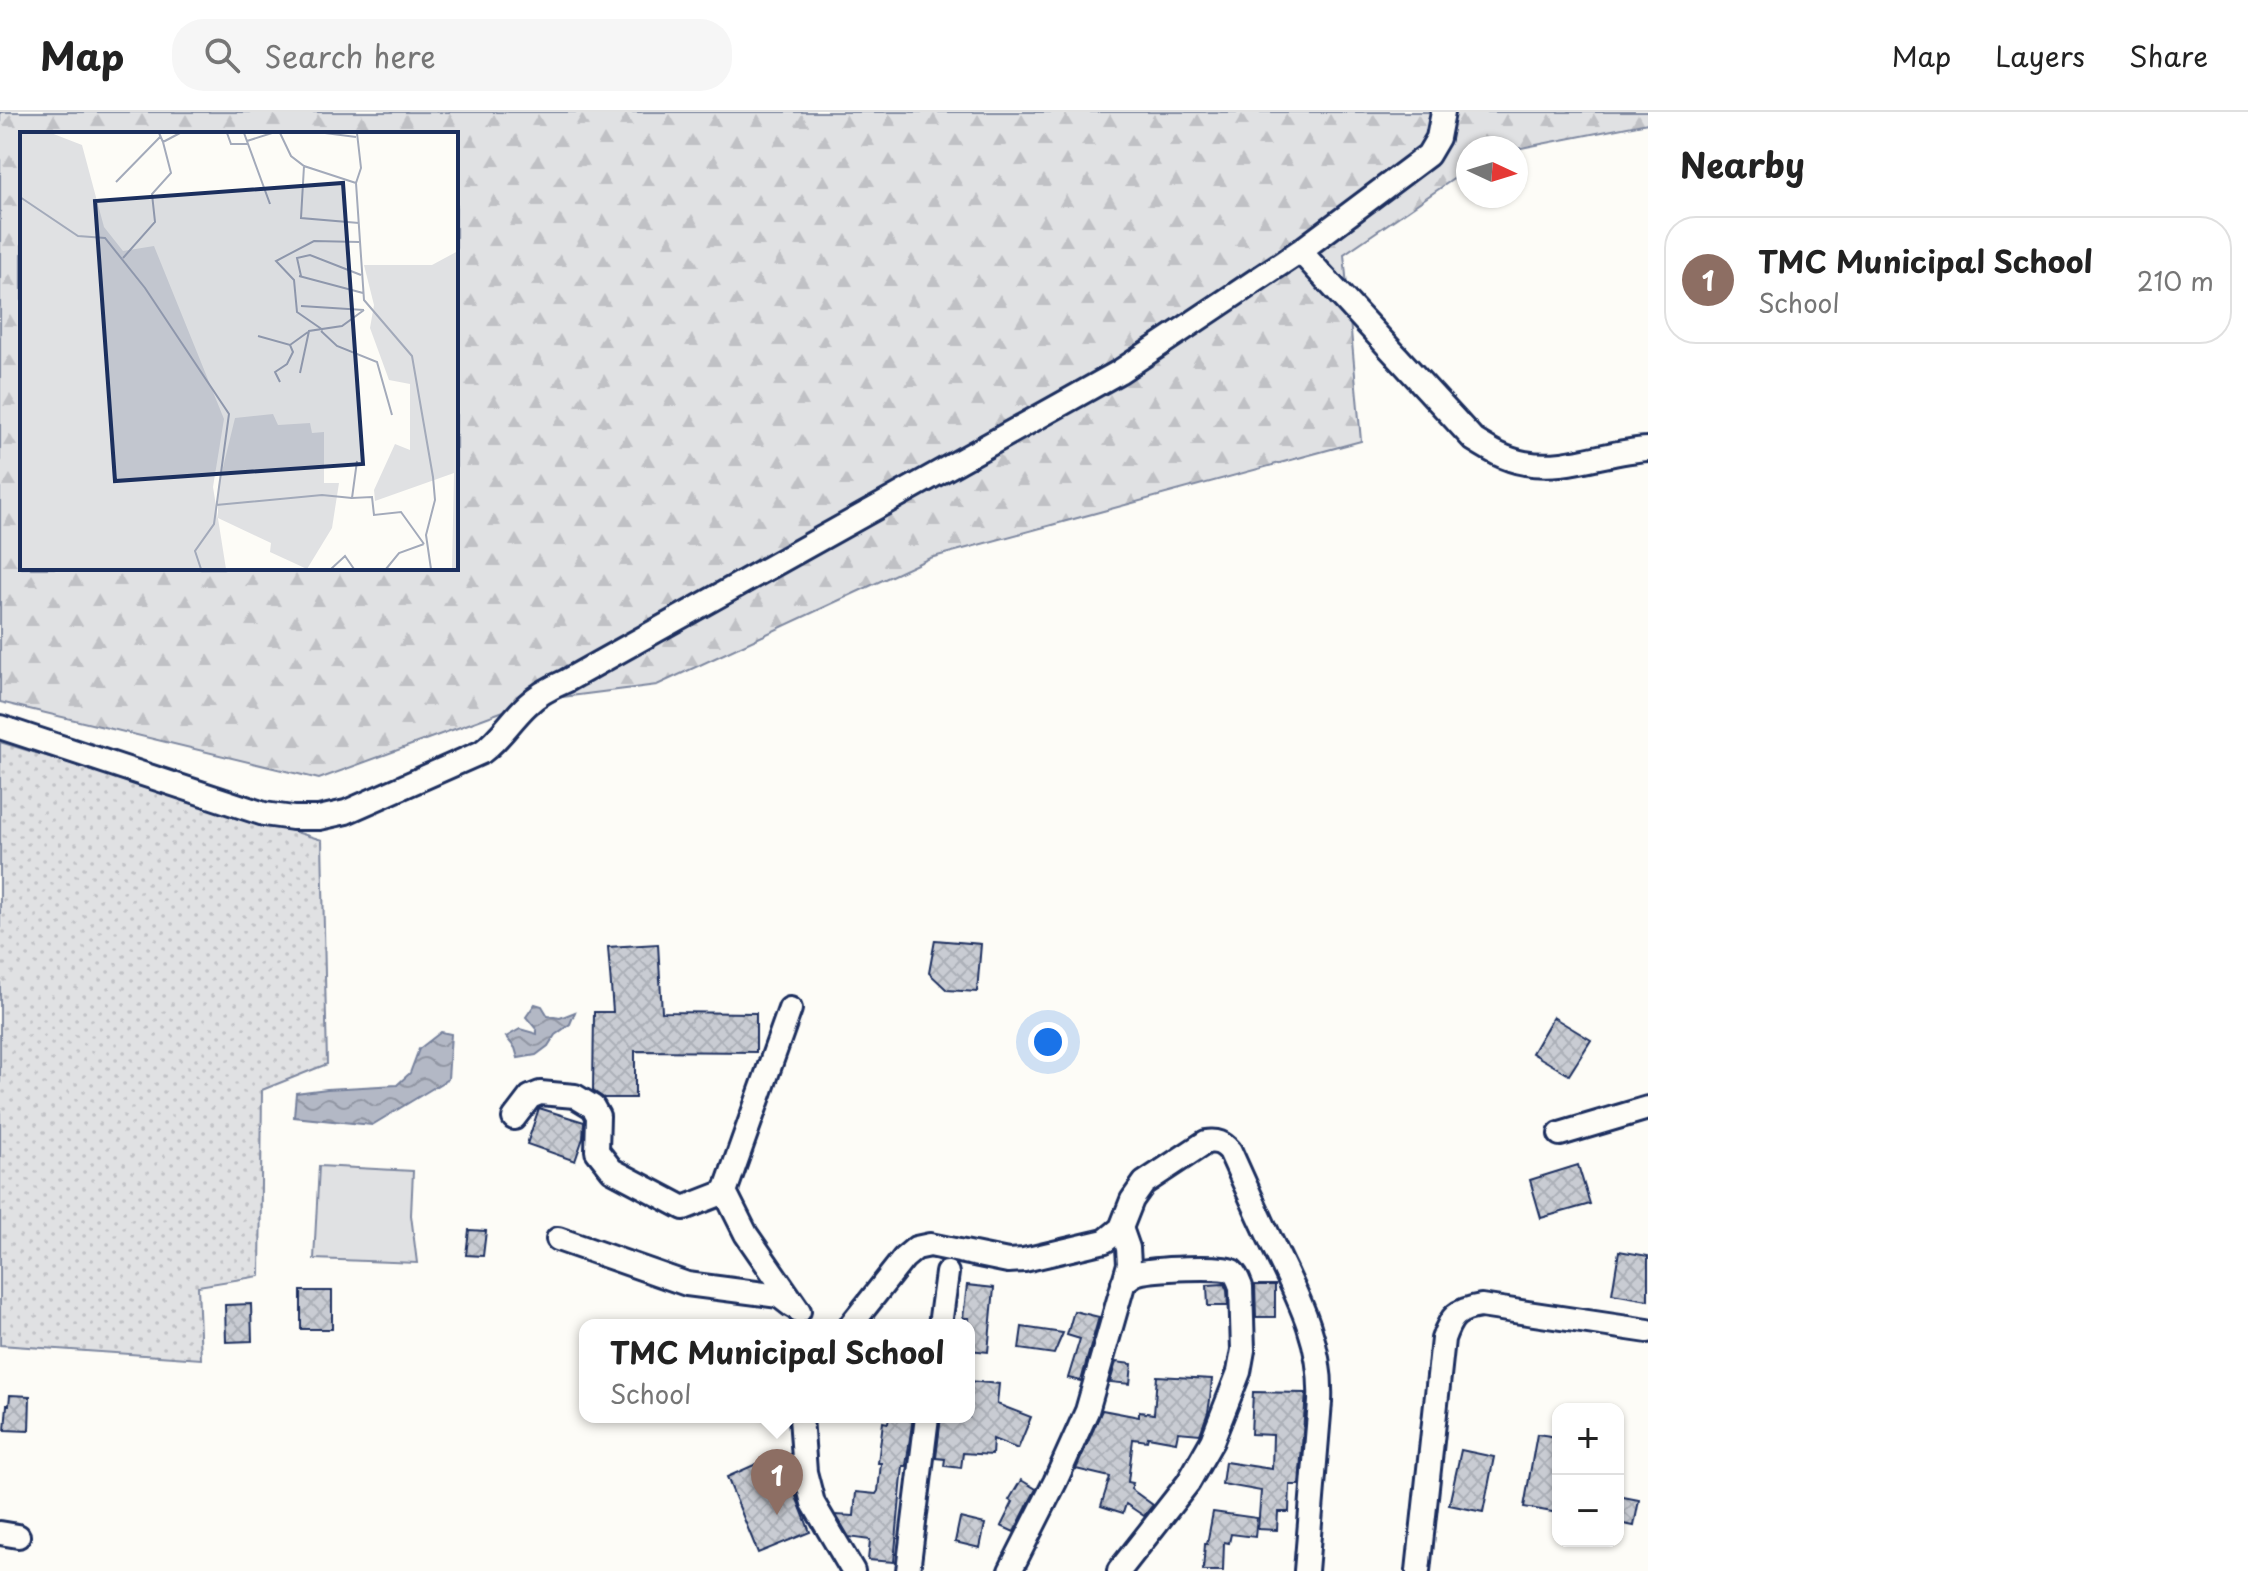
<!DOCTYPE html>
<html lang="en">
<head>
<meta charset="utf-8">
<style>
  :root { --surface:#fff; --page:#f6f6f6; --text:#222; --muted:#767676; --line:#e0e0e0; --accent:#1b2f5e }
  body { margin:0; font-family:"Playpen Sans",sans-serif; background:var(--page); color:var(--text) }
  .controls { position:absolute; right:24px; bottom:24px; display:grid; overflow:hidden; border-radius:16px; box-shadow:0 2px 6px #0004 }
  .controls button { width:72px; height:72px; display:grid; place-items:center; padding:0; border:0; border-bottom:2px solid var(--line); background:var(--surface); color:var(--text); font:40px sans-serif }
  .compass { position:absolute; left:1456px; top:24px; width:72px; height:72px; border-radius:50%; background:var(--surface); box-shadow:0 2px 6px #0004; rotate:94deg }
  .you { position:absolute; left:1048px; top:930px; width:28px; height:28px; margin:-20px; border:6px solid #fff; border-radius:50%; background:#1a73e8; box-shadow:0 0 0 12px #1a73e833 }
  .badge { display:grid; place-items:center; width:52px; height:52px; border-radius:50%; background:var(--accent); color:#fff; font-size:26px; font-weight:700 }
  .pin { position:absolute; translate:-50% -66px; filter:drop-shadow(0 2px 4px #0008) }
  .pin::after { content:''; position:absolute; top:42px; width:28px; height:24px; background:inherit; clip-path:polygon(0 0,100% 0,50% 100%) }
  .popup { position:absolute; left:579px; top:1207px; width:396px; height:104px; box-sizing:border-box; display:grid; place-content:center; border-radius:16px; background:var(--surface); filter:drop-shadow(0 2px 6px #0005); font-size:26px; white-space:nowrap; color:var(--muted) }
  .popup b { font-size:30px; color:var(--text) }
  .popup::after { content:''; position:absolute; left:50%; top:100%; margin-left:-16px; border:16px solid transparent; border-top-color:var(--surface) }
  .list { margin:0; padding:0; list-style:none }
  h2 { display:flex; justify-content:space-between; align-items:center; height:104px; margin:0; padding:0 32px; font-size:34px }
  h2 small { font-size:26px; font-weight:400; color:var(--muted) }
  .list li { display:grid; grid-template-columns:52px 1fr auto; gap:24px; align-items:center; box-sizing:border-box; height:128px; margin:0 16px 16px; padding:0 16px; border:2px solid var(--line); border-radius:32px }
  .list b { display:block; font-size:30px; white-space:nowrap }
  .list p { margin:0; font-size:26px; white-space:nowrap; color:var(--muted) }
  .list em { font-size:26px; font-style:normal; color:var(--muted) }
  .icon { flex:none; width:44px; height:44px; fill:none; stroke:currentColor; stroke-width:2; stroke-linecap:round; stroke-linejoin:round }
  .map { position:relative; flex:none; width:1648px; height:1459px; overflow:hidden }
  header { display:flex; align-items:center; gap:48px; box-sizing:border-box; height:112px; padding:0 40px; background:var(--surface); border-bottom:2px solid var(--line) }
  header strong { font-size:38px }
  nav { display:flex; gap:44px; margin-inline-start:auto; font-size:28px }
  .search { width:560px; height:72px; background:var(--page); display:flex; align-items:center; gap:20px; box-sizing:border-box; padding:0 28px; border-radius:32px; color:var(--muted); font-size:30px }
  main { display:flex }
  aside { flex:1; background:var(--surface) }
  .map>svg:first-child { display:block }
  .grass { fill:url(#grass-dots); stroke:#7e88a0; stroke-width:2 }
  .forest { fill:url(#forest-firs); stroke:#7e88a0; stroke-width:2; fill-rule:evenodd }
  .park { fill:#e0e1e3; stroke:#7e88a0; stroke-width:2 }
  .water { fill:url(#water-waves); stroke:#76819c; stroke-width:2 }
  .building { fill:url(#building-cross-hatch); stroke:#1b2f5e; stroke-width:2 }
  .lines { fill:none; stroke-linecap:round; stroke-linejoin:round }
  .minor-casing { stroke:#1b2f5e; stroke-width:28 }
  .minor { stroke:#fdfcf7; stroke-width:22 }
  .inset-road { fill:none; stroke:#a3aaba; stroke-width:2 }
  .view { fill:#1b2f5e; fill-opacity:0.15; stroke:#1b2f5e; stroke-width:4 }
  .inset-edge { fill:none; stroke:#1b2f5e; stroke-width:4 }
</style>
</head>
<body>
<header>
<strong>Map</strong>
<div class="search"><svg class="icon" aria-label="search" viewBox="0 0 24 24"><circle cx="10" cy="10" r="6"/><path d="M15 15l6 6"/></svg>Search here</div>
<nav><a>Map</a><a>Layers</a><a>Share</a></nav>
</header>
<main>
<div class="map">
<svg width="1648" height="1459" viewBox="0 0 1648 1459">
  <defs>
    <pattern id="grass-dots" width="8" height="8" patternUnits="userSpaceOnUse" patternTransform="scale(2)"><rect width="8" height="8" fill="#e0e1e3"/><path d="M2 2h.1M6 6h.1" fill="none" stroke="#c0c1c5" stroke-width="1.8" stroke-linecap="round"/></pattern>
    <pattern id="forest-firs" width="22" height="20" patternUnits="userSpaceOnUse" patternTransform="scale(2)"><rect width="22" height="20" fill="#e0e1e3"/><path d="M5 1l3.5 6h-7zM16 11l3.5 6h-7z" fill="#c0c1c5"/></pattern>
    <pattern id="water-waves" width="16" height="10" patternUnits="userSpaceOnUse" patternTransform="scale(2)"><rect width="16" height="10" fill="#b3b8c5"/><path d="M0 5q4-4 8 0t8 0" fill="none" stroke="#9196a3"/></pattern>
    <pattern id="building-cross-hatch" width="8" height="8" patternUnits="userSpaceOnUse" patternTransform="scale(2)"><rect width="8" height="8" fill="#c9ccd3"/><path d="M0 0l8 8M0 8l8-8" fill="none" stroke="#acb0b8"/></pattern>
  </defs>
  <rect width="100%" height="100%" fill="#fdfcf7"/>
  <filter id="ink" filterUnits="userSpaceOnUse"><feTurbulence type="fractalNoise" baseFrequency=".0125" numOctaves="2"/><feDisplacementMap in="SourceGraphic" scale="16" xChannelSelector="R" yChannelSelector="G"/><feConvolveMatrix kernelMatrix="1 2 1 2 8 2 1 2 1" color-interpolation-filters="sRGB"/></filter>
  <g filter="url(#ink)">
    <polygon class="grass" points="0,630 322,728 327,952 262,978 260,1164 198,1174 201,1247 0,1233"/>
    <path class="forest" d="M0 0H1648V11L1516 37 1468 36V57L1344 142 1361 329 930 446 657 573 531 589 319 667 0 590ZM22 22H456V456H22Z"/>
    <polygon class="park" points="319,1054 413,1059 411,1103 417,1151 314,1147"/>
    <g class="water">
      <polygon points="535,892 542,894 548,904 560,906 575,900 570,912 555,923 548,934 536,943 518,946 515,936 506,925 520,917 537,922 537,918 526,905"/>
      <polygon points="441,920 451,922 448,967 372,1013 294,1005 296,981 327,977 397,973 410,961 419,937"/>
    </g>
    <g class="building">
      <polygon points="935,828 981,832 977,880 947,878 929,861"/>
      <polygon points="658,832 662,900 756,901 756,940 635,939 635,986 604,986 593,979 594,900 613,900 608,835"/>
      <polygon points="1553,905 1591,928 1569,963 1532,941"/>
      <polygon points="539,996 584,1010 583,1026 575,1049 527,1032"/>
      <polygon points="1578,1053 1590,1092 1541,1106 1530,1068"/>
      <polygon points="469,1118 486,1119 483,1144 466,1143"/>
      <polygon points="1619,1139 1648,1144 1648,1188 1612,1182"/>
      <polygon points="1224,1172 1227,1178 1228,1194 1208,1194 1207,1173"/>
      <polygon points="967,1173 994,1176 988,1240 969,1238 969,1206 963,1206"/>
      <polygon points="1255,1173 1275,1173 1275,1205 1256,1205"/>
      <rect x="301" y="1179" width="31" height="38"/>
      <polygon points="251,1192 252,1229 226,1230 225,1193"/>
      <polygon points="1074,1199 1099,1205 1081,1269 1068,1266 1080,1227 1067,1223"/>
      <polygon points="1022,1215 1063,1221 1054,1242 1019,1237"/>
      <polygon points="1116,1250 1132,1252 1130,1272 1110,1270"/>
      <polygon points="1157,1264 1212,1267 1210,1288 1208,1300 1200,1322 1178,1320 1176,1330 1148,1325 1147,1329 1133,1327 1128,1370 1133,1371 1131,1377 1153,1393 1144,1404 1126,1392 1123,1401 1101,1394 1110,1365 1076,1357 1102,1298 1139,1305 1139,1300 1154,1302"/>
      <polygon points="969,1269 999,1272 997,1292 1031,1305 1018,1337 993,1327 992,1343 963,1341 961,1356 944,1354 945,1347 936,1346 941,1305 969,1305"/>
      <polygon points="1253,1280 1306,1281 1299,1373 1290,1373 1289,1400 1278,1400 1277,1418 1258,1417 1261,1379 1222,1372 1225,1350 1272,1357 1273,1323 1251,1322"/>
      <polygon points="10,1283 30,1284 29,1319 5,1318 7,1293 9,1293"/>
      <polygon points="889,1305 913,1305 906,1354 903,1354 894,1450 868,1448 870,1428 849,1425 836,1403 854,1404 856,1380 876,1382 878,1379 881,1351 878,1351 883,1310 888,1311"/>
      <polygon points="1537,1322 1558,1325 1558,1401 1524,1395"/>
      <polygon points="1461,1338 1494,1345 1483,1400 1449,1393"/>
      <polygon points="772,1345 779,1346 782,1349 810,1420 758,1441 727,1365"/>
      <polygon points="1021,1368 1036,1377 1014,1420 1001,1414 1013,1390 1009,1388"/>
      <polygon points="1618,1384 1639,1388 1634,1414 1618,1411"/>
      <polygon points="1213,1400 1257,1406 1255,1425 1231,1422 1229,1431 1224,1430 1223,1459 1203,1459 1205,1432 1207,1432"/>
      <polygon points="960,1406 985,1412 980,1436 955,1430"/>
    </g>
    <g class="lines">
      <defs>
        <g id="minor">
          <path d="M1300 139 1474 328C1490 338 1506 348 1525 351 1566 359 1607 339 1648 337"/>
          <path d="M0 615 264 702 293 706H319L346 700 482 640C500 627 511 608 527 593 538 582 552 575 566 569L1119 260 1300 139 1428 43 1438 26 1443 0"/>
          <polyline points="790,897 725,1080 746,1122 799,1199"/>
          <polyline points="514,1006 530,985 540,981 575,984 593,995 598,1004 597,1039 612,1058 684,1096 725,1080"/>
          <polyline points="1560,1022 1648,996"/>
          <polyline points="558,1127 687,1172 779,1184 792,1194"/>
          <path d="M851 1213 904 1146 916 1136 930 1133 1008 1149 1024 1148 1105 1129 1121 1116 1132 1088 1144 1071 1206 1030C1217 1028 1223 1031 1230 1039 1244 1070 1257 1100 1272 1131 1297 1183 1323 1230 1320 1290L1306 1459"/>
          <polyline points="940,1213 947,1161"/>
          <polyline points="801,1305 805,1360 813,1391 853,1459"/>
          <polyline points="0,1421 18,1424"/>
          <polyline points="908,1459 927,1305"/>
          <polyline points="1010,1459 1055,1370 1087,1299 1129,1152 1128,1136 1121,1116"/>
          <path d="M1119 1459 1188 1371 1212 1329 1239 1260 1243 1238 1241 1175C1239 1170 1237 1163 1232 1159 1223 1153 1151 1157 1138 1161 1132 1163 1127 1168 1123 1171"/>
          <path d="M1418 1459 1443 1227C1451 1204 1456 1198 1481 1194L1648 1219"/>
        </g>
      </defs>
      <use href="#minor" class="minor-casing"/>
      <use href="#minor" class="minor"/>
    </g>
  </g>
  <g transform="translate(20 20)">
    <rect width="438" height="438" fill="#fdfcf7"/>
    <path d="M253 282 258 293 290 291 292 301 304 300V351H319L312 396 287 437 250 420 251 411 198 386V356L215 286Z" fill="#e0e1e3"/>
    <path d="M0 1H31L62 13 84 95 103 119 134 114 204 287 193 355 206 437H0ZM438 119V437H432L434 341 355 369 354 358 375 312 390 318V252L369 248 350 196 354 173 344 133H412Z" fill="#e0e1e3"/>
    <path class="inset-road" d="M139 1 143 10 160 1M207 1 211 12H228M224 1 250 72M260 1 271 24 284 34 336 51 344 168 392 224 413 345 415 368 406 403 411 437M305 1 336 5M227 9 252 1M284 34 281 86 339 91M96 50 140 5M336 51 341 36 337 1M0 65 58 104 85 106 125 156 209 282 194 392 175 419 181 437M103 126 135 90 132 62 151 41 143 10M279 144 343 161M281 144 277 126 290 123 341 143M281 174 344 178M303 198 277 180 274 148 256 129 294 109 339 110M301 199 317 214 357 230 372 283M238 204 270 213 288 200M280 241 289 199 322 194 344 178M260 250 255 240 267 232 273 220 270 213M337 329 332 366 352 365 354 383 381 380 404 412M196 373 302 363 332 366M311 437 325 424 334 437M366 437 379 421 404 412"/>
    <path class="view" d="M323 51 343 332 95 349 75 69Z"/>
    <rect width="438" height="438" class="inset-edge"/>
  </g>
</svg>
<div class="controls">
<button>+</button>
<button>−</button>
</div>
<svg class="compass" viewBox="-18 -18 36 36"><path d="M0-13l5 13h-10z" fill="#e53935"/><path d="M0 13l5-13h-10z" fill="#767676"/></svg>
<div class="you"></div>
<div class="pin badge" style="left:777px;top:1403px;background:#8d6e63">1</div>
<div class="popup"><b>TMC Municipal School</b>School</div>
</div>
<aside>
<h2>Nearby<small></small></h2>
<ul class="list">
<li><span class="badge" style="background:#8d6e63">1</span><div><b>TMC Municipal School</b><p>School</p></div><em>210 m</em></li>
</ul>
</aside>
</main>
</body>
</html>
